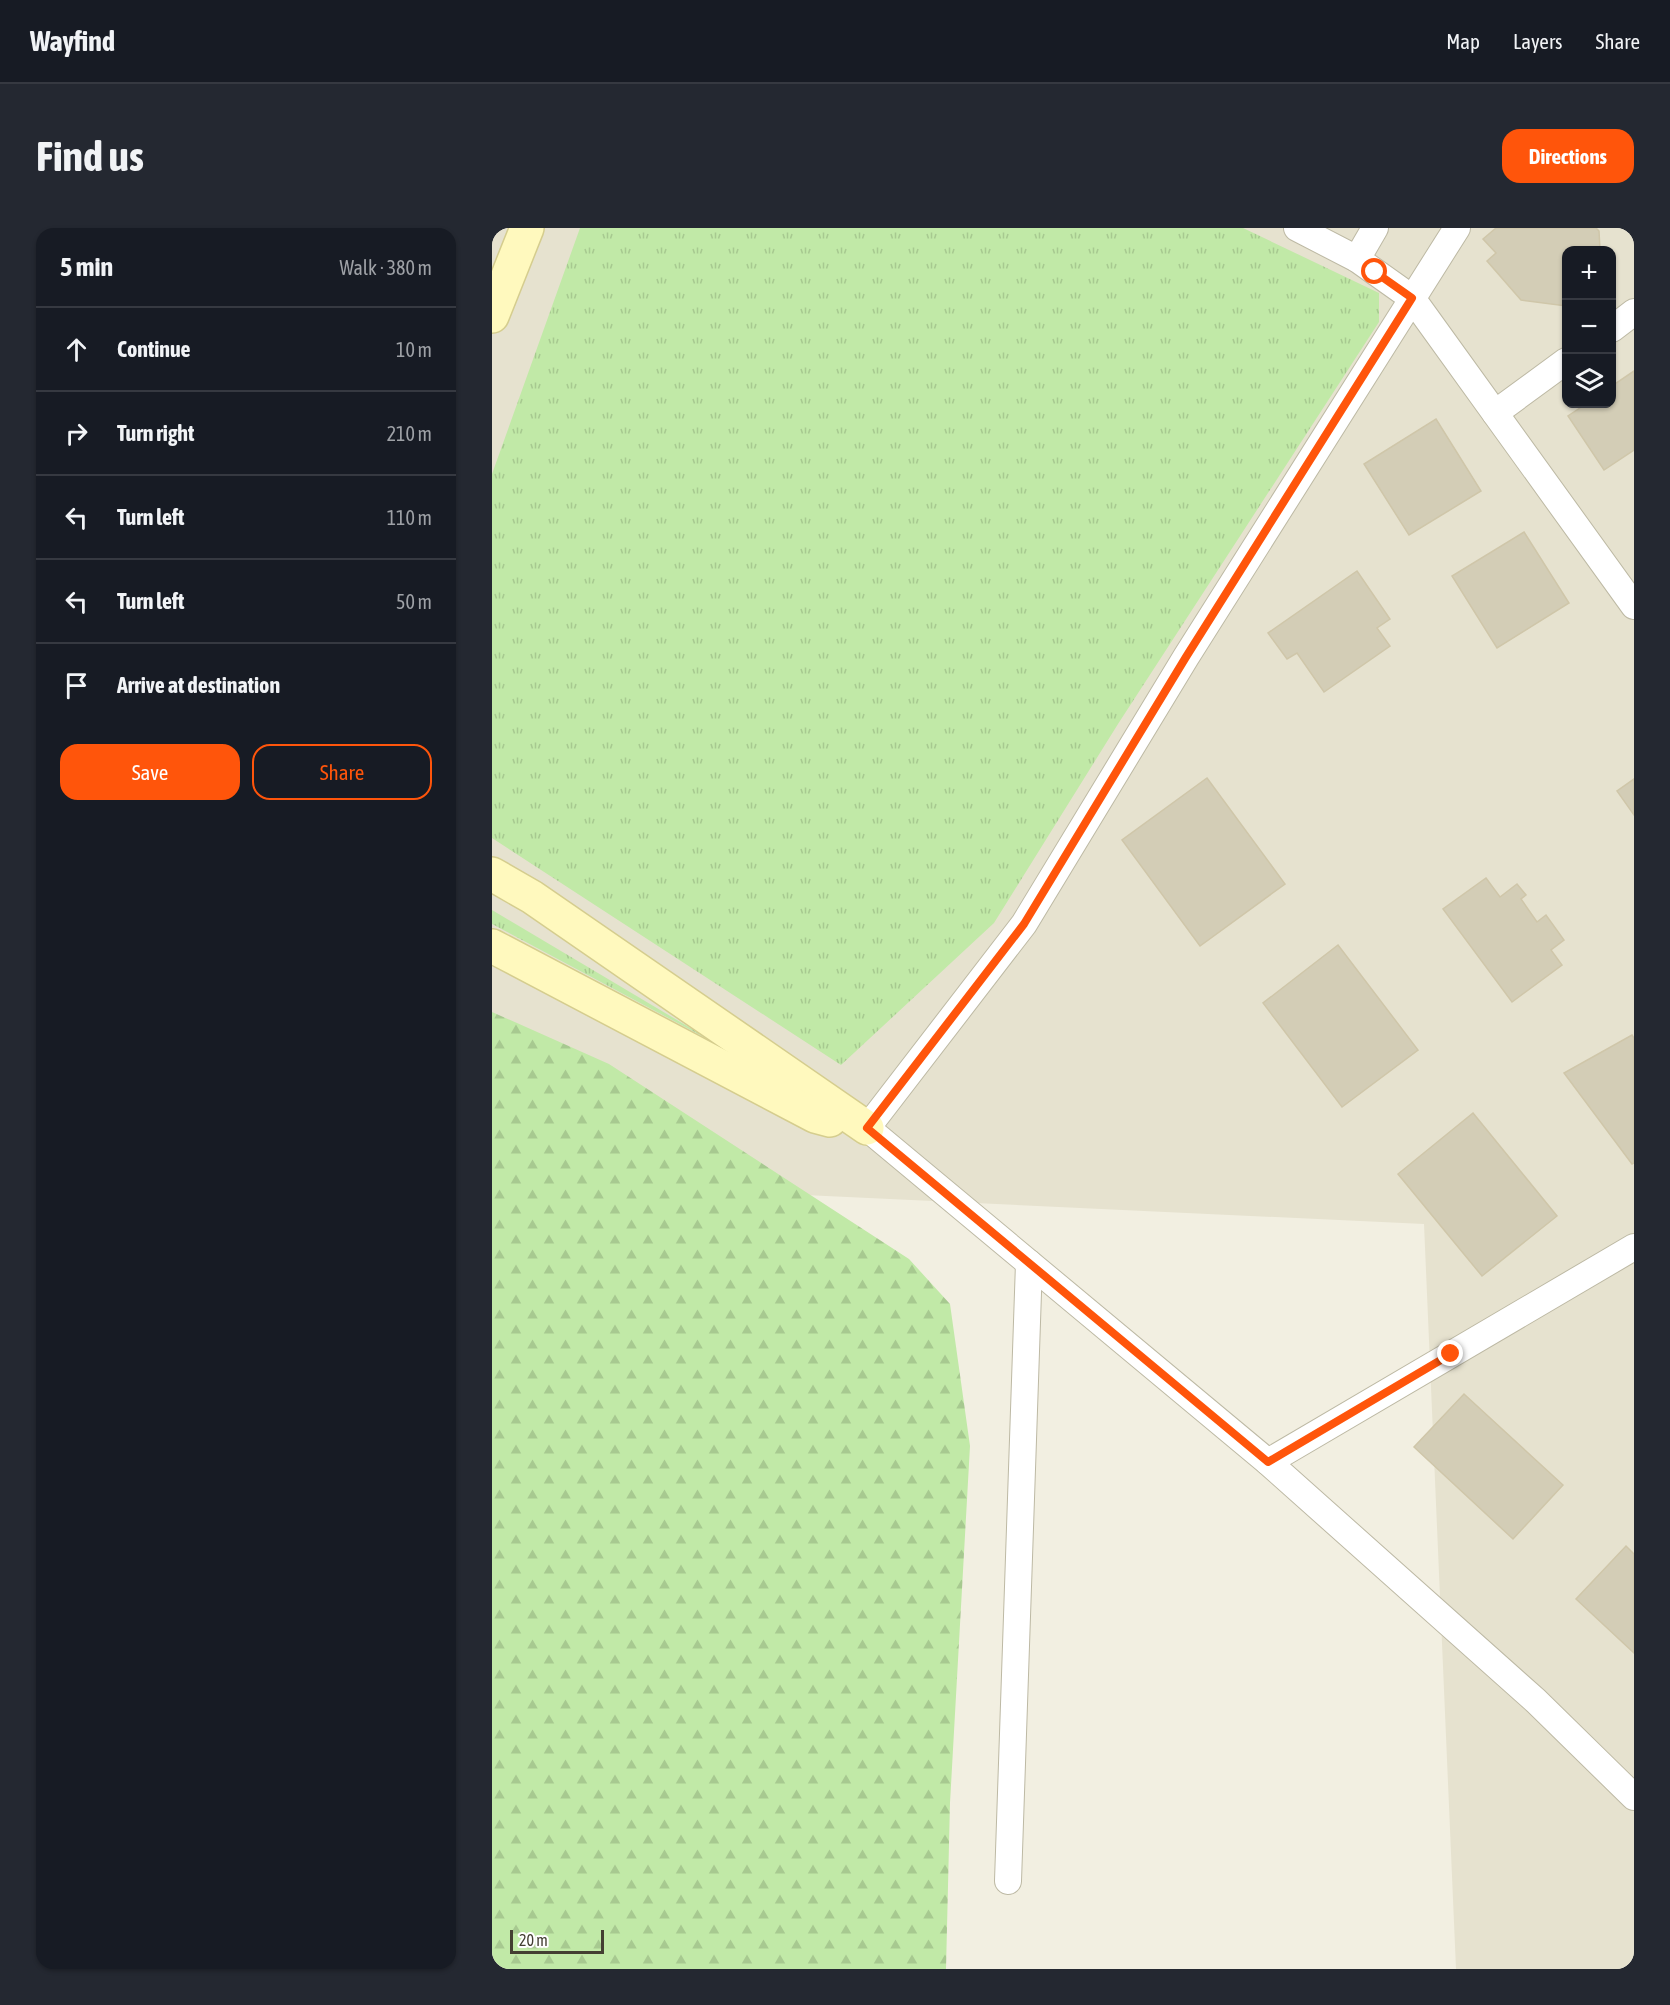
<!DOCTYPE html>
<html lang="en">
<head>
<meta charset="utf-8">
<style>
  :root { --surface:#171b24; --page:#242831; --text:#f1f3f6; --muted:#9ea1a6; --line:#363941; --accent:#ff550b }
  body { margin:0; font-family:"Asap Condensed",sans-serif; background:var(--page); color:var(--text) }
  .controls { position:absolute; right:18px; top:18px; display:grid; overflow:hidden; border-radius:12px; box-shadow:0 2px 4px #0004 }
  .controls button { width:54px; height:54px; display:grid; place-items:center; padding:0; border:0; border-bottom:2px solid var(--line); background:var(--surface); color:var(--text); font:30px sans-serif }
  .scale { position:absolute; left:18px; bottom:15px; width:94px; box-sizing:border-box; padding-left:6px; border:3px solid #433f32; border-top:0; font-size:16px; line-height:21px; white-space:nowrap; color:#433f32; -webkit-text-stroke:4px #fff; paint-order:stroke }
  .stop { position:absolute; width:18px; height:18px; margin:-14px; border:4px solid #ff550b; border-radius:50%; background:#fff }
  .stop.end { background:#ff550b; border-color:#fff; box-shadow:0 2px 6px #0008 }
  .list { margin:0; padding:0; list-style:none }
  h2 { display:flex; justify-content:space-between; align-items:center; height:78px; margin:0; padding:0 24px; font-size:26px }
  h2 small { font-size:20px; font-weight:400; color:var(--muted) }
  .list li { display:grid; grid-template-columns:39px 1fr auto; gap:18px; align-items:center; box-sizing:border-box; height:84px; padding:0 24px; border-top:2px solid var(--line) }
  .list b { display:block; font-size:22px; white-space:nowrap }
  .list em { font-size:20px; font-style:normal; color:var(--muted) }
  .actions { display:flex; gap:12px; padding:18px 24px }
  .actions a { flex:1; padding:14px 0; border:2px solid var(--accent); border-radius:18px; text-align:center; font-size:21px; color:var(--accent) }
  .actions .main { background:var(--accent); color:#fff }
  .icon { flex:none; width:33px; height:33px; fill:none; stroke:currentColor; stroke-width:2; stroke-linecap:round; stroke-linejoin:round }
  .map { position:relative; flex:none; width:1142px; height:1741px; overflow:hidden; border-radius:18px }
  header { display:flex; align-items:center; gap:36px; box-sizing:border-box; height:84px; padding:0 30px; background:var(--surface); border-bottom:2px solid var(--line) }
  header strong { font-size:28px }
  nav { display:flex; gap:33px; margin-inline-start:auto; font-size:21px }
  .intro { display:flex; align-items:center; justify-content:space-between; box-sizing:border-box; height:144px; padding:0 36px }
  h1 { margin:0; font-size:42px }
  .button { padding:15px 27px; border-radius:18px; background:var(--accent); color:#fff; font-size:21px; font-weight:700 }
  main { display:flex; gap:36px; padding:0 36px }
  aside { flex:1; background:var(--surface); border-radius:18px; box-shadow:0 2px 4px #0004 }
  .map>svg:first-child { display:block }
  .residential { fill:#e6e2cf; fill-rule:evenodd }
  .grass { fill:url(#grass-tufts) }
  .forest { fill:url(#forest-firs) }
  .building { fill:#d3cdb6; stroke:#cfc6a9; stroke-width:1.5 }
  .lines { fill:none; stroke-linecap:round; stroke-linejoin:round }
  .street-casing { stroke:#bdb9a4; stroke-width:28 }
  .secondary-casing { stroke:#d5cd8e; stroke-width:36 }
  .street { stroke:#fff; stroke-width:26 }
  .secondary { stroke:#fff9be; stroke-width:33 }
  .route { stroke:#ff550b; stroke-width:8 }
</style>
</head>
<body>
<header>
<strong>Wayfind</strong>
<nav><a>Map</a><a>Layers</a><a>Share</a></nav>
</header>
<div class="intro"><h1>Find us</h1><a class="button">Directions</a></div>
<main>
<aside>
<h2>5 min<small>Walk · 380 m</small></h2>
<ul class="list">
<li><svg class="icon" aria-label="ahead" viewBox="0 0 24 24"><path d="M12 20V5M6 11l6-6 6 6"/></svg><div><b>Continue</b></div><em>10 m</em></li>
<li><svg class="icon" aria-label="right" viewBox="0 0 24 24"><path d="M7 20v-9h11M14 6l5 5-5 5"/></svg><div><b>Turn right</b></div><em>210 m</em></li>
<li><svg class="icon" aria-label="left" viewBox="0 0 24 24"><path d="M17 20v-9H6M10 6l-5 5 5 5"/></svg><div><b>Turn left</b></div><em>110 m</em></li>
<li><svg class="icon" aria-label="left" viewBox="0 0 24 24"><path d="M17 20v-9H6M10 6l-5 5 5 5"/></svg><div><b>Turn left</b></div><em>50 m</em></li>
<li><svg class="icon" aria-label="arrive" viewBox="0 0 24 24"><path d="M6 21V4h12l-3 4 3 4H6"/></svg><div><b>Arrive at destination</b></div></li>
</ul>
<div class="actions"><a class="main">Save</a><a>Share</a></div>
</aside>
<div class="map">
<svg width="1142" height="1741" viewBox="0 0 1142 1741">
  <defs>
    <pattern id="grass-tufts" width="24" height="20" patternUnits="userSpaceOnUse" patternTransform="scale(1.5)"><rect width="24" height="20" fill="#c1e9a7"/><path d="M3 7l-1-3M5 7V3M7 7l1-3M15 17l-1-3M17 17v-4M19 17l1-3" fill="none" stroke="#a7c990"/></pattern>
    <pattern id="forest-firs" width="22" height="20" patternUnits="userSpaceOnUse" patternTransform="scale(1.5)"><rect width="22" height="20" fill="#c1e9a7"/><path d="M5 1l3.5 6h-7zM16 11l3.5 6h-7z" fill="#a7c990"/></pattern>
  </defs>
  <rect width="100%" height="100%" fill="#f2efe1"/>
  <path class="residential" d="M0 0H1142V1741H964L932 996 203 962 0 1073ZM1074 22H1120V176H1074Z"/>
  <g class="grass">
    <polygon points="88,0 751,0 887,65 887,94 626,496 502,695 349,837 0,610 0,246"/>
    <polygon points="0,682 227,817 0,696"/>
  </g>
  <polygon class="forest" points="0,784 117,836 417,1031 458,1076 478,1218 458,1575 454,1741 0,1741"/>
  <g class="building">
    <polygon points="1004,0 1104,0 1107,3 1108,22 1074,22 1074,78 1029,72 995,33 1004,25 991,11"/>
    <polygon points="1142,143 1142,222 1112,242 1076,188 1094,176 1120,176 1120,158"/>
    <polygon points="944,191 989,263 917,307 872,236"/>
    <polygon points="1032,304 1077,375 1005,420 960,348"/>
    <polygon points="865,343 898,391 885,400 898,418 832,464 805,425 795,431 776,405"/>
    <polygon points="715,550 793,656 708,718 630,612"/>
    <polygon points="1142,551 1142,587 1125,563"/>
    <polygon points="994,650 1008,669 1025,656 1034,667 1029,671 1045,694 1054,687 1072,712 1059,722 1070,737 1020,774 951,681"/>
    <polygon points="846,717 926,822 850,879 771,775"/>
    <polygon points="1140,807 1142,810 1142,935 1140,936 1072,845"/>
    <polygon points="981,885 1065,988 990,1048 906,946"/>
    <polygon points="972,1166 1071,1257 1021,1311 922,1219"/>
    <polygon points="1134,1318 1142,1326 1142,1425 1084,1371"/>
  </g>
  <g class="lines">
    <defs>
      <g id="street">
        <polyline points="805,0 865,31 920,70 1142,378"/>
        <polyline points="965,0 694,429 532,696 375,900 776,1234 1044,1473 1142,1569"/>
        <polyline points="865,31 883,0"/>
        <polyline points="1120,101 1142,84"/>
        <polyline points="1003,185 1074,133"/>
        <polyline points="776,1234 1142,1019"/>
        <polyline points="516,1653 537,1035"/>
      </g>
      <g id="secondary">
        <polyline points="0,88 35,0"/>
        <polyline points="0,646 40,669 375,900"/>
        <polyline points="0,718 323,888 338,892"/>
      </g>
    </defs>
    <use href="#street" class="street-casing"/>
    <use href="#secondary" class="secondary-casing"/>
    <use href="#street" class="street"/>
    <use href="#secondary" class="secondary"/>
  </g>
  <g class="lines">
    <polyline class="route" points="883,44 920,70 694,429 532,696 375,900 776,1234 959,1126"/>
  </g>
</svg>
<div class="controls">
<button>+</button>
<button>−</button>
<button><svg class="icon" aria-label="layers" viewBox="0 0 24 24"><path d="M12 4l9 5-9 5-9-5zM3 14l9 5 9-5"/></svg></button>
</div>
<div class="scale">20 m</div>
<div class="stop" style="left:883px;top:44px"></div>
<div class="stop end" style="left:959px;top:1126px"></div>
</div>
</main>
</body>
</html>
